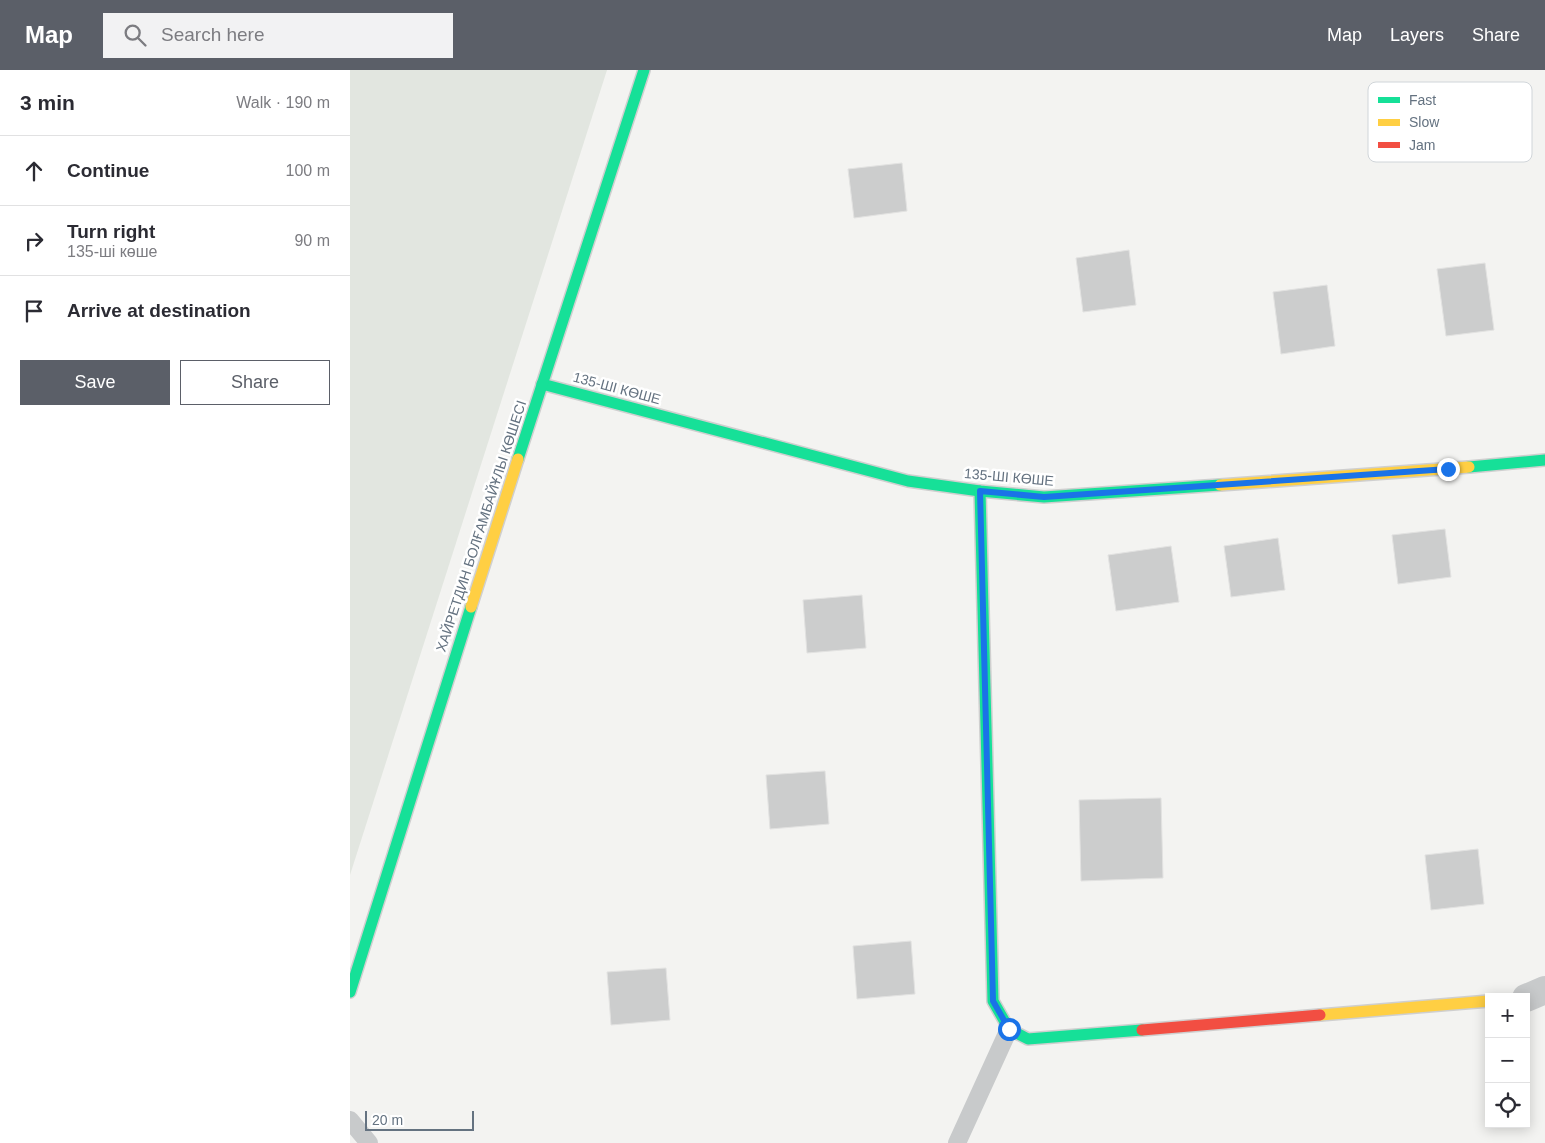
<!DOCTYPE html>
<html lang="en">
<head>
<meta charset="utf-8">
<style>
  :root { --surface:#fff; --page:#f2f2f3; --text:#2b2b33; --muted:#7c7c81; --line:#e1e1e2; --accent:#5b5f68 }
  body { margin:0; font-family:Helvetica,sans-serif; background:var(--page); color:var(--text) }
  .controls { position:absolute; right:15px; bottom:15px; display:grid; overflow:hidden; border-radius:0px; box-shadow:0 2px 12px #0003 }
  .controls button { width:45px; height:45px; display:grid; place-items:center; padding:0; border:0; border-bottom:1px solid var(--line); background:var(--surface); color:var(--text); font:25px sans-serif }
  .scale { position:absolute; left:15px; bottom:12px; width:109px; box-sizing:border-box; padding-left:5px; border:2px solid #647280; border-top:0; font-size:14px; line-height:18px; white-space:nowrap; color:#647280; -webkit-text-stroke:4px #fff; paint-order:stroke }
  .stop { position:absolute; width:15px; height:15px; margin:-11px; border:4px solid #1a73e8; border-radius:50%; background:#fff }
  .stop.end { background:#1a73e8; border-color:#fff; box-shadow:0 1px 5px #0008 }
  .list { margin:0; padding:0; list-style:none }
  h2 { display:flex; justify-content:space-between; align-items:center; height:65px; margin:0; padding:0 20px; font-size:21px }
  h2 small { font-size:16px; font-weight:400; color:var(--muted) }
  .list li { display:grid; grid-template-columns:32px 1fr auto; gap:15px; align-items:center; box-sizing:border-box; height:70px; padding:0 20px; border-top:1px solid var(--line) }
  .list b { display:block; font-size:19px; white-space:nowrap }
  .list p { margin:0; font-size:16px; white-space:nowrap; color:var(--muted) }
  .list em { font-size:16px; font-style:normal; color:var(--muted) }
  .actions { display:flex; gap:10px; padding:15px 20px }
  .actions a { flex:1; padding:11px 0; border:1px solid var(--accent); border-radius:0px; text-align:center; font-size:18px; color:var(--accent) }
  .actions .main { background:var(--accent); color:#fff }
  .icon { flex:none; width:28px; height:28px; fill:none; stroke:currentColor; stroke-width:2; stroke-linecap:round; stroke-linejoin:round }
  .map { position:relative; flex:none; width:1195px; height:1073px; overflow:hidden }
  header { display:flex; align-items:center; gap:30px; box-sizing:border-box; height:70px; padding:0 25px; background:var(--accent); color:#fff }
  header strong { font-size:24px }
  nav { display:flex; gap:28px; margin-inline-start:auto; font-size:18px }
  .search { width:350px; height:45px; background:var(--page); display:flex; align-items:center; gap:12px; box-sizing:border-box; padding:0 18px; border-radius:0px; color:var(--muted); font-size:19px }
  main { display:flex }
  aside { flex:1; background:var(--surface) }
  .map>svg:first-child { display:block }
  .green { fill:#e2e6e0 }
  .building { fill:#cccdcd; stroke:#e2e2e1 }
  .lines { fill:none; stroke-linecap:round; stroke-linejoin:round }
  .fast-casing { stroke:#cfcfcf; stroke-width:14 }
  .slow-casing { stroke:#cfcfcf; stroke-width:14 }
  .jam-casing { stroke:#cfcfcf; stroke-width:14 }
  .lane { stroke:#c8cacb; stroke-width:18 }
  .street { stroke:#c8cacb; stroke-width:28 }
  .fast { stroke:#16e098; stroke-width:11 }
  .slow { stroke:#ffcf43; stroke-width:11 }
  .jam { stroke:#f24e42; stroke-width:11 }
  .route { stroke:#1a73e8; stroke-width:6 }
  .labels { text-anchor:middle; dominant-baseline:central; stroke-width:5; stroke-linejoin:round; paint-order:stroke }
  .street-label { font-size:14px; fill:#647280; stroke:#fff }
  .key { fill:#fff; stroke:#d0d5d9; stroke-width:1 }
  .key-label { font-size:14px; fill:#647280 }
</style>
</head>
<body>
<header>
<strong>Map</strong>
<div class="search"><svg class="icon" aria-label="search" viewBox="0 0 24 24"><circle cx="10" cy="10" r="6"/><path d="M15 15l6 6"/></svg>Search here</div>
<nav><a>Map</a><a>Layers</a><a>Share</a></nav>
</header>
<main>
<aside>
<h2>3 min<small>Walk · 190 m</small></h2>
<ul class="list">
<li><svg class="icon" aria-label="ahead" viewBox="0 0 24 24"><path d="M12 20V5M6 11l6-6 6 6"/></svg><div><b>Continue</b></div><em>100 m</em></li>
<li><svg class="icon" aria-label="right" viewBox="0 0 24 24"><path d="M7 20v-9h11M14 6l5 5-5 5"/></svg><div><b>Turn right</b><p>135-ші көше</p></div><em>90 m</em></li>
<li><svg class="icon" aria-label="arrive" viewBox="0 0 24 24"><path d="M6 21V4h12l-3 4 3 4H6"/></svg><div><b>Arrive at destination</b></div></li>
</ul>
<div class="actions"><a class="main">Save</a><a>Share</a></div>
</aside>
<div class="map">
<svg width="1195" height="1073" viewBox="0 0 1195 1073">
  <rect width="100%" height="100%" fill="#f3f3f1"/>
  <polygon class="green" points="0,0 257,0 0,805"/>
  <g class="building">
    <polygon points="552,93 557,141 504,148 498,99"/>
    <polygon points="779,180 786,235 733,242 726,188"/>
    <polygon points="1135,193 1144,260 1096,266 1087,199"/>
    <polygon points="977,215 985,276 931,284 923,222"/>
    <polygon points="1095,459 1101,507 1048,514 1042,465"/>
    <polygon points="928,468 935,520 881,527 874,476"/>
    <polygon points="821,476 829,532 766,541 758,485"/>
    <polygon points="512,525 516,578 457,583 453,530"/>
    <polygon points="475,701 479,754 420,759 416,705"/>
    <polygon points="811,728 813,808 731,811 729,730"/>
    <polygon points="1128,779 1134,834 1081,840 1075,785"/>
    <polygon points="561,871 565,924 507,929 503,876"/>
    <polygon points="316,898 320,950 261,955 257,902"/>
  </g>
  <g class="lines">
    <defs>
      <g id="fast">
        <polyline points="192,314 558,411 630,421 694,427 870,415"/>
        <polyline points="168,389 294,0"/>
        <polyline points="1119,397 1195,390"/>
        <polyline points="630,421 643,931 659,959 678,969 792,960"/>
        <polyline points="0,922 121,537"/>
      </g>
      <g id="slow">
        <polyline points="870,415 1119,397"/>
        <polyline points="121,537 168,389"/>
        <polyline points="970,945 1139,931"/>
      </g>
      <polyline id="jam" points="792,960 970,945"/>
    </defs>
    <use href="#fast" class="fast-casing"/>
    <use href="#slow" class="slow-casing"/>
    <use href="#jam" class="jam-casing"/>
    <g class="lane">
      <polyline points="0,1050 19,1073"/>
      <polyline points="607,1073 659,959"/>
    </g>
    <polyline class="street" points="1176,928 1195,920"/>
    <use href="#fast" class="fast"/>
    <use href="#slow" class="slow"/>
    <use href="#jam" class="jam"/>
  </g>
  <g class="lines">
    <polyline class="route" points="659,959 643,931 630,421 694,427 1098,399"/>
  </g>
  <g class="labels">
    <g class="street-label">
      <text transform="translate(267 318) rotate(15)">135-ШІ КӨШЕ</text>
      <text transform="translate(659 407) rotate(5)">135-ШІ КӨШЕ</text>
      <text transform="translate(131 456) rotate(-72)">ХАЙРЕТДИН БОЛҒАМБАЙҰЛЫ КӨШЕСІ</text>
    </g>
  </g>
  <rect x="1018" y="12" width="164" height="80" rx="8" class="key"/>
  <rect x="1028" y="27" width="22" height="6" fill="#16e098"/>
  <rect x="1028" y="49" width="22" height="7" fill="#ffcf43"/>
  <rect x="1028" y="72" width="22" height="6" fill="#f24e42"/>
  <g class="key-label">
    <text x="1059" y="35">Fast</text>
    <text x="1059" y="57">Slow</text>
    <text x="1059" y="80">Jam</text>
  </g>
</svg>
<div class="controls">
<button>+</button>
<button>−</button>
<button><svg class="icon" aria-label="locate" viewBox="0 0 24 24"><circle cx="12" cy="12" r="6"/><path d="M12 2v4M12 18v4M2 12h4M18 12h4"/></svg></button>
</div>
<div class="scale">20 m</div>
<div class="stop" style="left:659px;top:959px"></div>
<div class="stop end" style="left:1098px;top:399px"></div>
</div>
</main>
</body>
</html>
